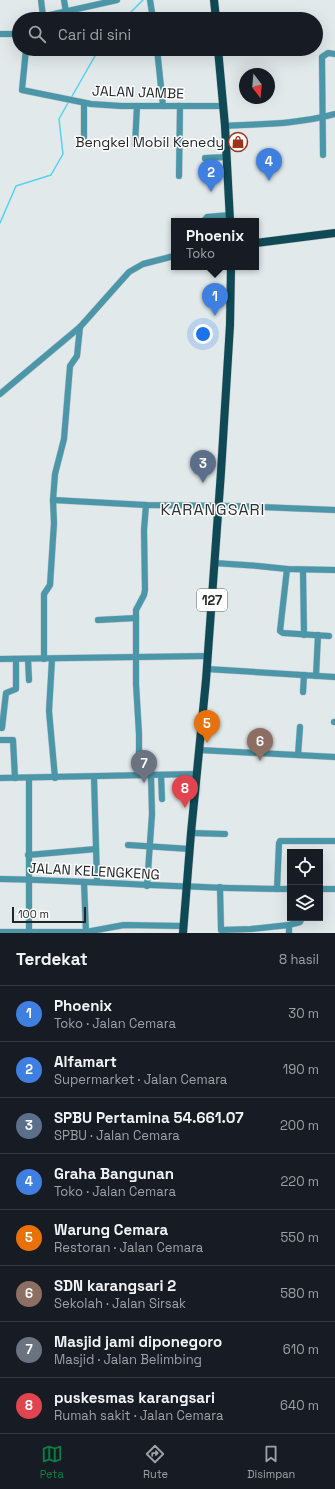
<!DOCTYPE html>
<html lang="id">
<head>
<meta charset="utf-8">
<style>
  :root { --surface:#171b24; --page:#242831; --text:#f1f3f6; --muted:#9ea1a6; --line:#363941; --accent:#0b8043 }
  body { margin:0; font-family:"Space Grotesk",sans-serif; background:var(--page); color:var(--text) }
  .controls { position:absolute; right:12px; bottom:12px; display:grid; overflow:hidden; border-radius:0px; box-shadow:0 4px 16px #0002 }
  .controls button { width:36px; height:36px; display:grid; place-items:center; padding:0; border:0; border-bottom:1px solid var(--line); background:var(--surface); color:var(--text); font:20px sans-serif }
  .compass { position:absolute; left:239px; top:68px; width:36px; height:36px; border-radius:50%; background:var(--surface); box-shadow:0 4px 16px #0002; rotate:164deg }
  .scale { position:absolute; left:12px; bottom:10px; width:74px; box-sizing:border-box; padding-left:4px; border:2px solid #232626; border-top:0; font-size:11px; line-height:14px; white-space:nowrap; color:#232626; -webkit-text-stroke:3px #fff; paint-order:stroke }
  .you { position:absolute; left:203px; top:334px; width:14px; height:14px; margin:-10px; border:3px solid #fff; border-radius:50%; background:#1a73e8; box-shadow:0 0 0 6px #1a73e833 }
  .badge { display:grid; place-items:center; width:26px; height:26px; border-radius:50%; background:var(--accent); color:#fff; font-size:13px; font-weight:700 }
  .pin { position:absolute; translate:-50% -33px; filter:drop-shadow(0 1px 2px #0008) }
  .pin::after { content:''; position:absolute; top:21px; width:14px; height:12px; background:inherit; clip-path:polygon(0 0,100% 0,50% 100%) }
  .popup { position:absolute; left:171px; top:218px; width:88px; height:52px; box-sizing:border-box; display:grid; place-content:center; border-radius:0px; background:var(--surface); filter:drop-shadow(0 1px 3px #0005); font-size:13px; white-space:nowrap; color:var(--muted) }
  .popup b { font-size:15px; color:var(--text) }
  .popup::after { content:''; position:absolute; left:50%; top:100%; margin-left:-8px; border:8px solid transparent; border-top-color:var(--surface) }
  .list { margin:0; padding:0; list-style:none }
  h2 { display:flex; justify-content:space-between; align-items:center; height:52px; margin:0; padding:0 16px; font-size:17px }
  h2 small { font-size:13px; font-weight:400; color:var(--muted) }
  .list li { display:grid; grid-template-columns:26px 1fr auto; gap:12px; align-items:center; box-sizing:border-box; height:56px; padding:0 16px; border-top:1px solid var(--line) }
  .list b { display:block; font-size:15px; white-space:nowrap }
  .list p { margin:0; font-size:13px; white-space:nowrap; color:var(--muted) }
  .list em { font-size:13px; font-style:normal; color:var(--muted) }
  .icon { flex:none; width:22px; height:22px; fill:none; stroke:currentColor; stroke-width:2; stroke-linecap:round; stroke-linejoin:round }
  .map { position:relative; flex:none; width:335px; height:933px; overflow:hidden }
  .search { position:absolute; background:var(--surface); box-shadow:0 4px 16px #0002; left:12px; right:12px; top:12px; height:44px; display:flex; align-items:center; gap:10px; box-sizing:border-box; padding:0 14px; border-radius:22px; color:var(--muted); font-size:15px }
  .sheet { height:500px; background:var(--surface) }
  nav { display:flex; justify-content:space-around; align-items:center; box-sizing:border-box; height:56px; border-top:1px solid var(--line); background:var(--surface); font-size:11px; color:var(--muted) }
  nav a { display:grid; justify-items:center; gap:2px }
  nav .on { color:var(--accent) }
  .map>svg:first-child { display:block }
  .lines { fill:none; stroke-linecap:round; stroke-linejoin:round }
  .stream { stroke:#54d2ee; stroke-width:1.5 }
  .minor-casing { stroke:#bfc6c8; stroke-width:7 }
  .major-casing { stroke:#bfc6c8; stroke-width:9 }
  .minor { stroke:#4b97a9; stroke-width:6 }
  .major { stroke:#0f4955; stroke-width:8 }
  .labels { text-anchor:middle; dominant-baseline:central; stroke-width:3; stroke-linejoin:round; paint-order:stroke }
  .shield { fill:#fff; stroke:#656767; stroke-width:1 }
  .shield-label { font-size:13px; font-weight:bold; fill:#232626 }
  .street-label { font-size:14px; fill:#232626; stroke:#fff }
  .poi-label { font-size:14px; fill:#232626; stroke:#fff; text-anchor:end }
  .quarter-label { font-size:16px; letter-spacing:1px; fill:#2c3233; stroke:#fff }
</style>
</head>
<body>
<div class="map">
<svg width="335" height="933" viewBox="0 0 335 933">
  <rect width="100%" height="100%" fill="#e1e9eb"/>
  <g class="lines">
    <g class="stream">
      <polyline points="124,19 143,0"/>
      <polyline points="71,98 99,49"/>
      <polyline points="0,223 16,186 51,175 63,154 59,119 69,101"/>
    </g>
    <defs>
      <g id="minor">
        <polyline points="41,0 43,16"/>
        <polyline points="64,0 66,12"/>
        <polyline points="150,0 153,19"/>
        <polyline points="32,19 117,0"/>
        <polyline points="0,34 19,34"/>
        <polyline points="26,49 22,90 91,104 121,106 223,106"/>
        <polyline points="157,49 163,106"/>
        <path d="M225 126C262 124 299 124 335 114"/>
        <polyline points="84,137 84,103"/>
        <polyline points="135,145 137,106"/>
        <polyline points="323,155 322,57 328,53 335,54"/>
        <polyline points="205,158 227,157"/>
        <polyline points="179,176 180,106"/>
        <polyline points="204,221 207,217 230,215"/>
        <polyline points="0,394 80,327 129,272 143,264 174,256"/>
        <polyline points="53,500 146,505 234,506 335,510"/>
        <polyline points="214,563 258,566 287,569 335,570"/>
        <polyline points="287,569 280,631 283,633 329,636"/>
        <polyline points="303,570 304,635"/>
        <polyline points="98,620 136,618"/>
        <polyline points="0,659 207,656"/>
        <polyline points="28,659 29,680"/>
        <polyline points="44,659 44,594 50,585 54,523 53,500 55,474 64,439 70,366 77,356 80,327"/>
        <polyline points="52,659 49,711 55,778"/>
        <polyline points="207,669 335,677"/>
        <polyline points="316,676 318,635"/>
        <polyline points="303,692 304,675"/>
        <polyline points="334,722 335,722"/>
        <polyline points="0,728 2,728 6,693 16,689 16,659"/>
        <polyline points="0,740 13,740 15,778"/>
        <polyline points="199,750 335,757"/>
        <polyline points="298,755 300,727"/>
        <polyline points="139,775 139,734 136,684 136,610 144,595 145,590 144,530 146,505"/>
        <polyline points="161,775 162,799"/>
        <polyline points="94,777 97,882"/>
        <polyline points="0,778 196,774"/>
        <polyline points="191,833 225,834"/>
        <polyline points="128,845 190,849"/>
        <polyline points="28,855 96,849"/>
        <path d="M0 879C97 881 193 889 290 889"/>
        <polyline points="84,882 86,933"/>
        <polyline points="147,886 152,814 151,775"/>
        <polyline points="220,887 221,930 251,929 289,925 289,933"/>
        <polyline points="277,889 279,843 280,841 335,841"/>
        <polyline points="320,889 335,889"/>
        <polyline points="289,925 300,922 302,918"/>
        <polyline points="0,932 86,932 124,925 184,926"/>
        <polyline points="29,932 29,778"/>
      </g>
      <g id="major">
        <polyline points="214,0 216,19"/>
        <polyline points="218,49 225,126 230,221"/>
        <polyline points="256,243 335,233"/>
        <polyline points="183,933 191,833 206,680 221,472 230,325 231,267"/>
      </g>
    </defs>
    <use href="#minor" class="minor-casing"/>
    <use href="#major" class="major-casing"/>
    <use href="#minor" class="minor"/>
    <use href="#major" class="major"/>
  </g>
  <defs>
    <symbol id="shop-ring" viewBox="-11 -11 22 22"><circle r="9.5" fill="#fff" stroke="#9c3419" stroke-width="1.5"/><path d="M-5-2.5h2.3a2.7 3.5 0 0 1 5.4 0H5L5.5 6h-11ZM-1.5-2.5h3a1.5 2.3 0 0 0-3 0Z" fill="#9c3419"/></symbol>
  </defs>
  <g fill-rule="evenodd">
    <use href="#shop-ring" x="227" y="131" width="22" height="22"/>
  </g>
  <g class="labels">
    <rect class="shield" x="197" y="589" width="30" height="22" rx="3"/>
    <g class="shield-label">
      <text x="212" y="600">127</text>
    </g>
    <g class="street-label">
      <text transform="translate(138 92) rotate(2)">JALAN JAMBE</text>
      <text transform="translate(94 871) rotate(3)">JALAN KELENGKENG</text>
    </g>
    <g class="poi-label">
      <text x="224" y="142">Bengkel Mobil Kenedy</text>
    </g>
    <g class="quarter-label">
      <text x="213" y="509">KARANGSARI</text>
    </g>
  </g>
</svg>
<div class="controls">
<button><svg class="icon" aria-label="locate" viewBox="0 0 24 24"><circle cx="12" cy="12" r="6"/><path d="M12 2v4M12 18v4M2 12h4M18 12h4"/></svg></button>
<button><svg class="icon" aria-label="layers" viewBox="0 0 24 24"><path d="M12 4l9 5-9 5-9-5zM3 14l9 5 9-5"/></svg></button>
</div>
<svg class="compass" viewBox="-18 -18 36 36"><path d="M0-13l5 13h-10z" fill="#e53935"/><path d="M0 13l5-13h-10z" fill="#9ea1a6"/></svg>
<div class="scale">100 m</div>
<div class="you"></div>
<div class="pin badge" style="left:215px;top:316px;background:#3f7fe0">1</div>
<div class="popup"><b>Phoenix</b>Toko</div>
<div class="pin badge" style="left:211px;top:192px;background:#3f7fe0">2</div>
<div class="pin badge" style="left:203px;top:483px;background:#5c6f8a">3</div>
<div class="pin badge" style="left:269px;top:181px;background:#3f7fe0">4</div>
<div class="pin badge" style="left:207px;top:743px;background:#e8710a">5</div>
<div class="pin badge" style="left:260px;top:761px;background:#8d6e63">6</div>
<div class="pin badge" style="left:144px;top:783px;background:#6b7280">7</div>
<div class="pin badge" style="left:185px;top:808px;background:#e0444e">8</div>
<div class="search"><svg class="icon" aria-label="search" viewBox="0 0 24 24"><circle cx="10" cy="10" r="6"/><path d="M15 15l6 6"/></svg>Cari di sini</div>
</div>
<section class="sheet">
<h2>Terdekat<small>8 hasil</small></h2>
<ul class="list">
<li><span class="badge" style="background:#3f7fe0">1</span><div><b>Phoenix</b><p>Toko · Jalan Cemara</p></div><em>30 m</em></li>
<li><span class="badge" style="background:#3f7fe0">2</span><div><b>Alfamart</b><p>Supermarket · Jalan Cemara</p></div><em>190 m</em></li>
<li><span class="badge" style="background:#5c6f8a">3</span><div><b>SPBU Pertamina 54.661.07</b><p>SPBU · Jalan Cemara</p></div><em>200 m</em></li>
<li><span class="badge" style="background:#3f7fe0">4</span><div><b>Graha Bangunan</b><p>Toko · Jalan Cemara</p></div><em>220 m</em></li>
<li><span class="badge" style="background:#e8710a">5</span><div><b>Warung Cemara</b><p>Restoran · Jalan Cemara</p></div><em>550 m</em></li>
<li><span class="badge" style="background:#8d6e63">6</span><div><b>SDN karangsari 2</b><p>Sekolah · Jalan Sirsak</p></div><em>580 m</em></li>
<li><span class="badge" style="background:#6b7280">7</span><div><b>Masjid jami diponegoro</b><p>Masjid · Jalan Belimbing</p></div><em>610 m</em></li>
<li><span class="badge" style="background:#e0444e">8</span><div><b>puskesmas karangsari</b><p>Rumah sakit · Jalan Cemara</p></div><em>640 m</em></li>
</ul>
</section>
<nav>
<a class="on"><svg class="icon" aria-label="map" viewBox="0 0 24 24"><path d="M3 6l6-2 6 2 6-2v14l-6 2-6-2-6 2zM9 4v14M15 6v14"/></svg>Peta</a>
<a><svg class="icon" aria-label="directions" viewBox="0 0 24 24"><path d="M12 3l9 9-9 9-9-9zM9 14v-3h6M13 9l2 2-2 2"/></svg>Rute</a>
<a><svg class="icon" aria-label="saved" viewBox="0 0 24 24"><path d="M7 4h10v16l-5-4-5 4z"/></svg>Disimpan</a>
</nav>
</body>
</html>
